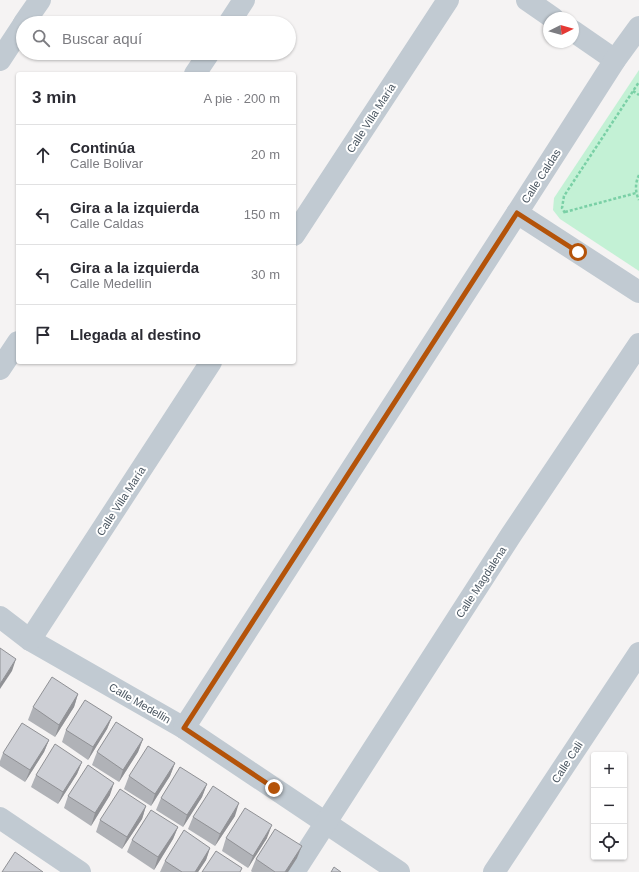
<!DOCTYPE html>
<html lang="es">
<head>
<meta charset="utf-8">
<style>
  :root { --surface:#fff; --page:#f2f2f3; --text:#2b2b33; --muted:#7c7c81; --line:#e1e1e2 }
  body { margin:0; font-family:Arial,sans-serif; background:var(--page); color:var(--text) }
  .controls { position:absolute; right:12px; bottom:12px; display:grid; overflow:hidden; border-radius:4px; box-shadow:0 1px 3px #0004 }
  .controls button { width:36px; height:36px; display:grid; place-items:center; padding:0; border:0; border-bottom:1px solid var(--line); background:var(--surface); color:var(--text); font:20px sans-serif }
  .compass { position:absolute; left:543px; top:12px; width:36px; height:36px; border-radius:50%; background:var(--surface); box-shadow:0 1px 3px #0004; rotate:84deg }
  .stop { position:absolute; width:12px; height:12px; margin:-9px; border:3px solid #b45309; border-radius:50%; background:#fff }
  .stop.end { background:#b45309; border-color:#fff; box-shadow:0 1px 4px #0008 }
  .list { margin:0; padding:0; list-style:none }
  h2 { display:flex; justify-content:space-between; align-items:center; height:52px; margin:0; padding:0 16px; font-size:17px }
  h2 small { font-size:13px; font-weight:400; color:var(--muted) }
  .list li { display:grid; grid-template-columns:26px 1fr auto; gap:12px; align-items:center; box-sizing:border-box; height:60px; padding:0 16px; border-top:1px solid var(--line) }
  .list b { display:block; font-size:15px; white-space:nowrap }
  .list p { margin:0; font-size:13px; white-space:nowrap; color:var(--muted) }
  .list em { font-size:13px; font-style:normal; color:var(--muted) }
  .icon { flex:none; width:22px; height:22px; fill:none; stroke:currentColor; stroke-width:2; stroke-linecap:round; stroke-linejoin:round }
  .map { position:relative; flex:none; width:639px; height:872px; overflow:hidden }
  .search { position:absolute; background:var(--surface); box-shadow:0 1px 3px #0004; left:16px; top:16px; width:280px; height:44px; display:flex; align-items:center; gap:10px; box-sizing:border-box; padding:0 14px; border-radius:22px; color:var(--muted); font-size:15px }
  .panel { position:absolute; background:var(--surface); box-shadow:0 1px 3px #0004; left:16px; top:72px; width:280px; height:292px; border-radius:4px }
  .map>svg:first-child { display:block }
  .green { fill:#c3f1d5 }
  .lines { fill:none; stroke-linecap:round; stroke-linejoin:round }
  .path { stroke:#7ad0a6; stroke-width:2.5; stroke-dasharray:3 2; stroke-linecap:butt }
  .minor { stroke:#c1cad2; stroke-width:22 }
  .wall { fill:#b0b2b7 }
  .shaded-wall { fill:#909195 }
  .building { fill:#cdcfd5; stroke:#909195 }
  .route { stroke:#b45309; stroke-width:5 }
  .labels { text-anchor:middle; dominant-baseline:central; stroke-width:4; stroke-linejoin:round; paint-order:stroke }
  .street-label { font-size:11px; fill:#4a5661; stroke:#fff }
</style>
</head>
<body>
<div class="map">
<svg width="639" height="872" viewBox="0 0 639 872">
  <rect width="100%" height="100%" fill="#f5f3f3"/>
  <polygon class="green" points="639,70 639,271 560,219 553,210 554,198"/>
  <g class="lines">
    <g class="path">
      <polyline points="633,91 639,95"/>
      <path d="M639 175C635 183 635 192 639 200"/>
      <polyline points="565,212 636,193"/>
      <polyline points="565,213 562,208 564,196 639,82"/>
    </g>
    <g class="minor">
      <polyline points="527,0 553,18"/>
      <polyline points="24,23 40,0"/>
      <polyline points="229,23 244,0"/>
      <polyline points="573,31 615,60"/>
      <polyline points="0,60 23,25"/>
      <polyline points="195,74 209,53"/>
      <polyline points="517,213 639,292"/>
      <polyline points="294,235 448,0"/>
      <polyline points="0,369 18,342"/>
      <polyline points="0,617 30,640 184,728 399,872"/>
      <polyline points="30,640 211,362"/>
      <polyline points="184,728 517,213 615,60 639,27"/>
      <polyline points="0,818 80,872"/>
      <polyline points="294,872 511,535 639,344"/>
      <polyline points="494,872 639,653"/>
    </g>
  </g>
  <g class="wall">
    <polygon points="78,694 74,707 55,737 28,720 33,707"/>
    <polygon points="112,717 107,729 88,760 62,742 66,730"/>
    <polygon points="143,739 138,752 119,782 92,765 97,752"/>
    <polygon points="49,740 44,752 25,782 0,766 0,761 3,753"/>
    <polygon points="82,762 77,774 58,804 31,787 36,775"/>
    <polygon points="175,763 170,776 151,806 124,789 129,776"/>
    <polygon points="207,784 202,797 183,827 156,810 161,798"/>
    <polygon points="110,795 91,826 64,808 68,796"/>
    <polygon points="146,806 142,819 122,849 96,832 100,820"/>
    <polygon points="235,816 215,846 188,829 193,817"/>
    <polygon points="178,827 173,839 154,870 127,852 132,840"/>
    <polygon points="226,838 267,838 248,868 222,851"/>
    <polygon points="210,848 206,860 198,872 160,872 165,861"/>
    <polygon points="297,858 288,872 252,872 251,871 256,859"/>
  </g>
  <g class="shaded-wall">
    <polygon points="16,659 12,671 0,689 0,684"/>
    <polygon points="78,694 74,707 55,737 59,725"/>
    <polygon points="112,717 107,729 88,760 93,747"/>
    <polygon points="143,739 138,752 119,782 123,770"/>
    <polygon points="49,740 44,752 25,782 30,770"/>
    <polygon points="82,762 77,774 58,804 63,792"/>
    <polygon points="175,763 170,776 151,806 155,794"/>
    <polygon points="114,783 110,795 91,826 95,813"/>
    <polygon points="207,784 202,797 183,827 187,815"/>
    <polygon points="239,803 235,816 215,846 220,834"/>
    <polygon points="146,806 142,819 122,849 127,837"/>
    <polygon points="272,825 267,838 248,868 253,856"/>
    <polygon points="178,827 173,839 154,870 158,857"/>
    <polygon points="302,846 297,858 288,872 285,872"/>
    <polygon points="210,848 206,860 198,872 195,872"/>
  </g>
  <g class="building">
    <polygon points="0,648 16,659 0,684"/>
    <polygon points="52,677 78,694 59,725 33,707"/>
    <polygon points="85,700 112,717 93,747 66,730"/>
    <polygon points="116,722 143,739 123,770 97,752"/>
    <polygon points="22,723 49,740 30,770 3,753"/>
    <polygon points="55,744 82,762 63,792 36,775"/>
    <polygon points="148,746 175,763 155,794 129,776"/>
    <polygon points="88,765 114,783 95,813 68,796"/>
    <polygon points="180,767 207,784 187,815 161,798"/>
    <polygon points="213,786 239,803 220,834 193,817"/>
    <polygon points="120,789 146,806 127,837 100,820"/>
    <polygon points="245,808 272,825 253,856 226,838"/>
    <polygon points="151,810 178,827 158,857 132,840"/>
    <polygon points="275,829 302,846 285,872 275,872 256,859"/>
    <polygon points="184,830 210,848 195,872 182,872 165,861"/>
    <polygon points="216,851 242,868 240,872 202,872"/>
    <polygon points="15,852 43,872 2,872"/>
    <polygon points="334,867 341,872 331,872"/>
  </g>
  <g class="lines">
    <polyline class="route" points="274,788 184,728 517,213 578,252"/>
  </g>
  <g class="labels">
    <g class="street-label">
      <text transform="translate(371 118) rotate(-57)">Calle Villa María</text>
      <text transform="translate(541 176) rotate(-57)">Calle Caldas</text>
      <text transform="translate(121 501) rotate(-57)">Calle Villa María</text>
      <text transform="translate(481 582) rotate(-57)">Calle Magdalena</text>
      <text transform="translate(140 703) rotate(30)">Calle Medellin</text>
      <text transform="translate(567 762) rotate(-57)">Calle Cali</text>
    </g>
  </g>
</svg>
<div class="controls">
<button>+</button>
<button>−</button>
<button><svg class="icon" aria-label="locate" viewBox="0 0 24 24"><circle cx="12" cy="12" r="6"/><path d="M12 2v4M12 18v4M2 12h4M18 12h4"/></svg></button>
</div>
<svg class="compass" viewBox="-18 -18 36 36"><path d="M0-13l5 13h-10z" fill="#e53935"/><path d="M0 13l5-13h-10z" fill="#7c7c81"/></svg>
<div class="stop" style="left:578px;top:252px"></div>
<div class="stop end" style="left:274px;top:788px"></div>
<div class="search"><svg class="icon" aria-label="search" viewBox="0 0 24 24"><circle cx="10" cy="10" r="6"/><path d="M15 15l6 6"/></svg>Buscar aquí</div>
<section class="panel">
<h2>3 min<small>A pie · 200 m</small></h2>
<ul class="list">
<li><svg class="icon" aria-label="ahead" viewBox="0 0 24 24"><path d="M12 20V5M6 11l6-6 6 6"/></svg><div><b>Continúa</b><p>Calle Bolivar</p></div><em>20 m</em></li>
<li><svg class="icon" aria-label="left" viewBox="0 0 24 24"><path d="M17 20v-9H6M10 6l-5 5 5 5"/></svg><div><b>Gira a la izquierda</b><p>Calle Caldas</p></div><em>150 m</em></li>
<li><svg class="icon" aria-label="left" viewBox="0 0 24 24"><path d="M17 20v-9H6M10 6l-5 5 5 5"/></svg><div><b>Gira a la izquierda</b><p>Calle Medellin</p></div><em>30 m</em></li>
<li><svg class="icon" aria-label="arrive" viewBox="0 0 24 24"><path d="M6 21V4h12l-3 4 3 4H6"/></svg><div><b>Llegada al destino</b></div></li>
</ul>
</section>
</div>
</body>
</html>
